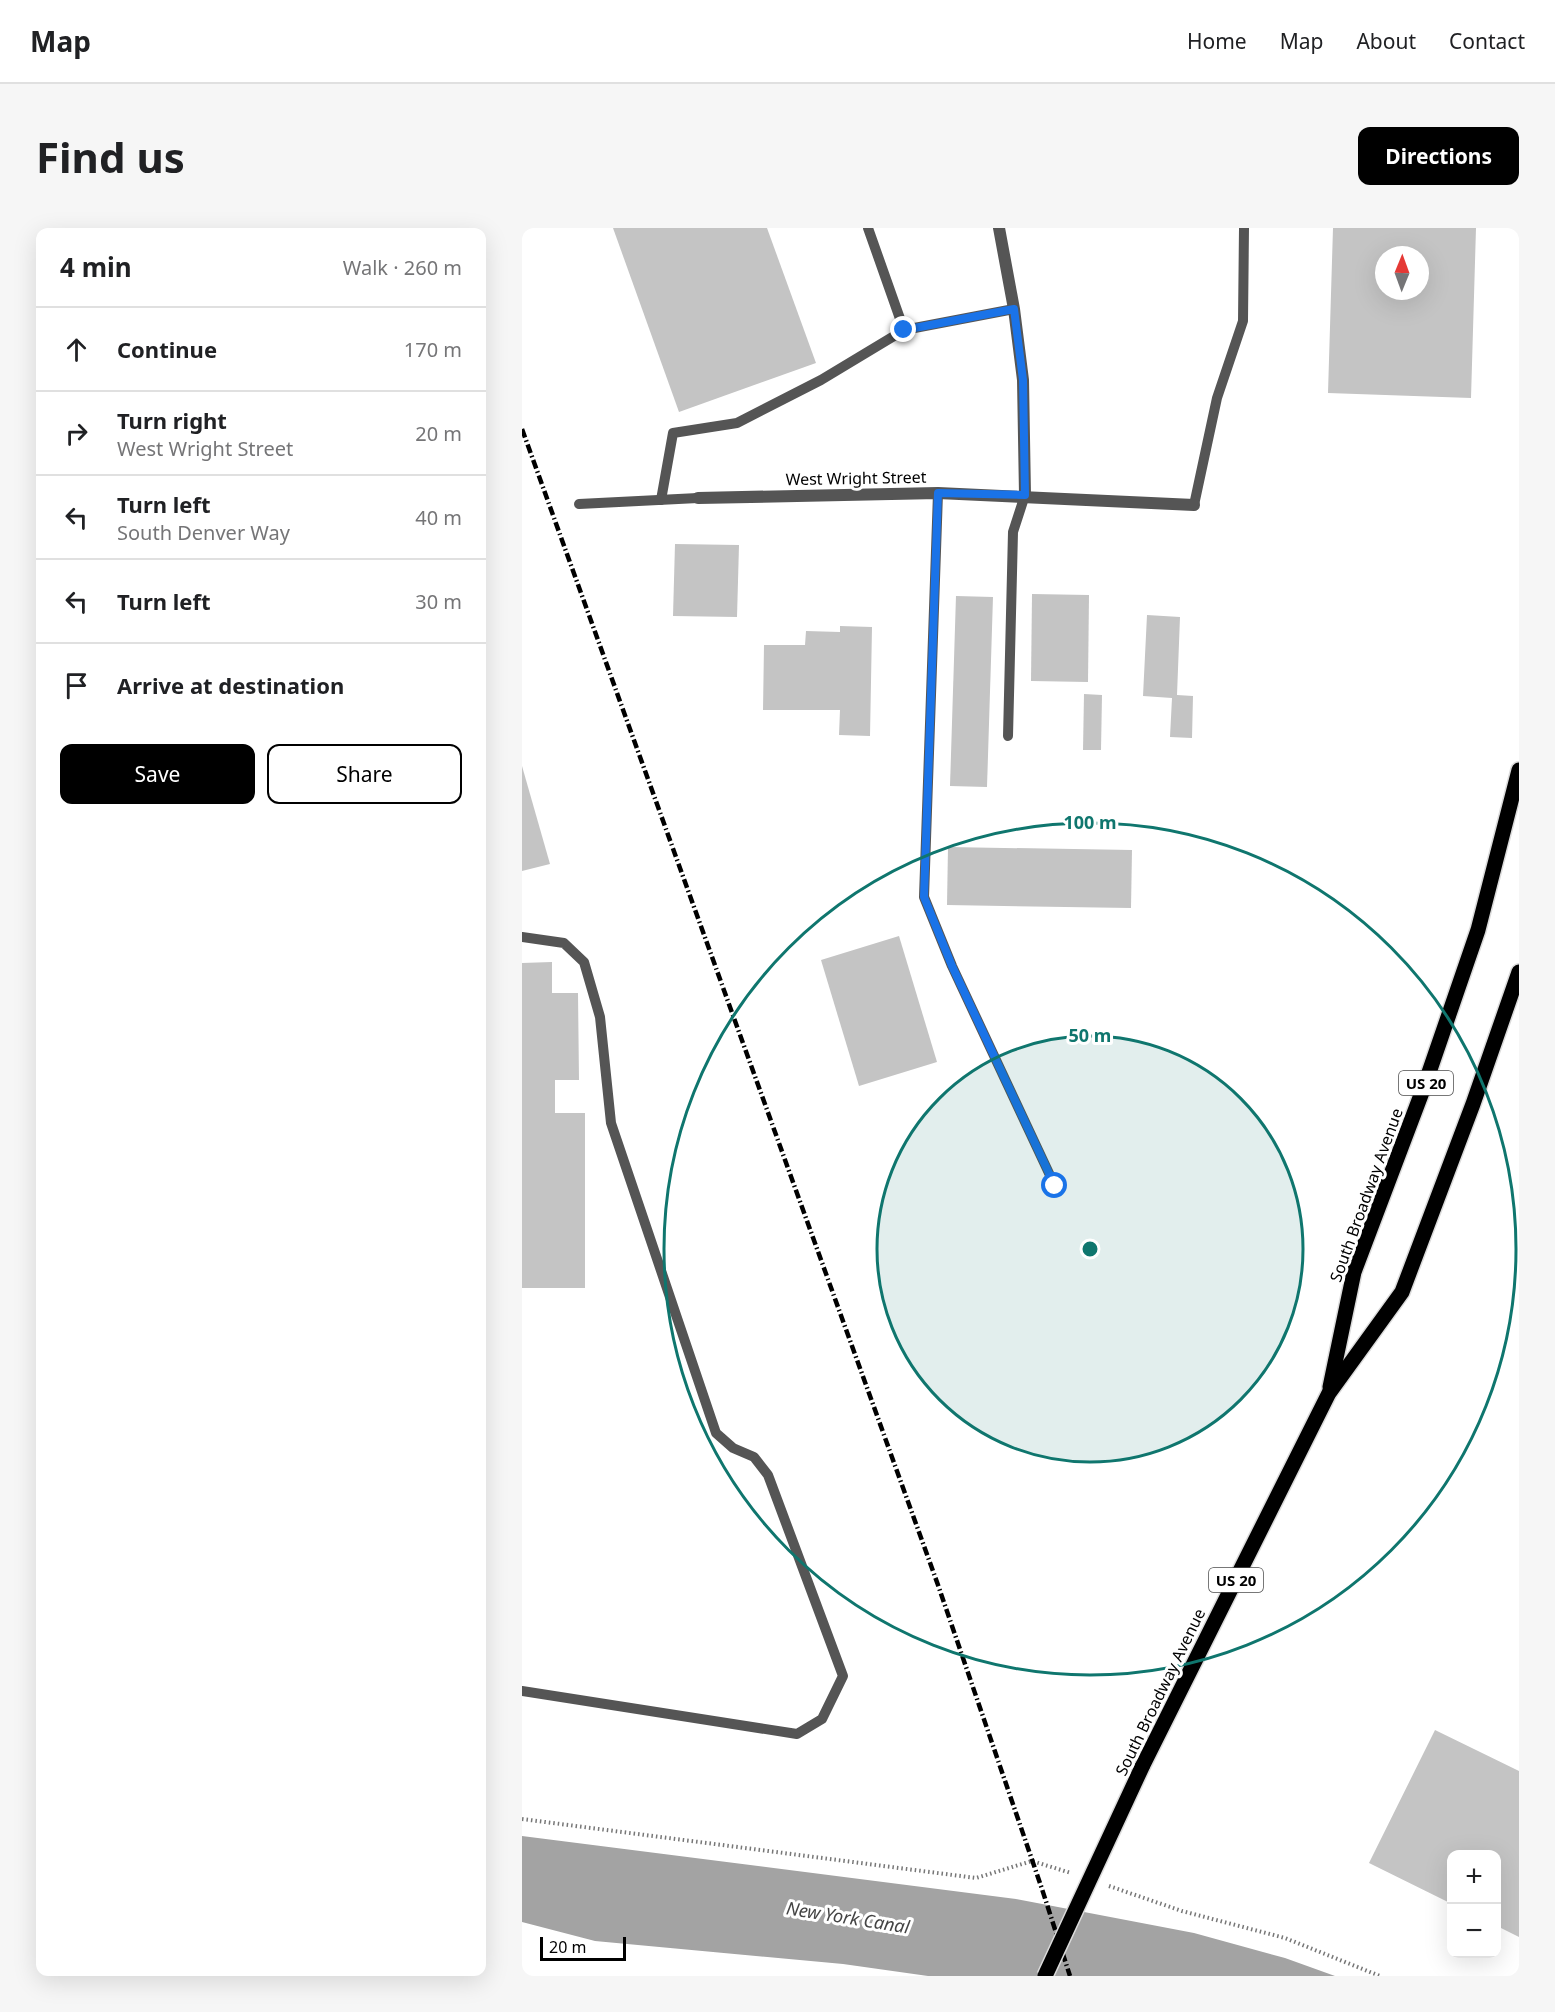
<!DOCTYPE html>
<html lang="en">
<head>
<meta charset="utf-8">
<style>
  :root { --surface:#fff; --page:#f6f6f6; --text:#202124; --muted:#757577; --line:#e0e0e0; --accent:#000 }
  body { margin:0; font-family:"Noto Sans",sans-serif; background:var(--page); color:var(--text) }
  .controls { position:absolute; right:18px; bottom:18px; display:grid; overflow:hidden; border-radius:12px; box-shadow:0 6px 24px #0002 }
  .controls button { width:54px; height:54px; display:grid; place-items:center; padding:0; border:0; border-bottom:2px solid var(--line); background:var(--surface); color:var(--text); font:30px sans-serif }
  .compass { position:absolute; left:853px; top:18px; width:54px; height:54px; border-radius:50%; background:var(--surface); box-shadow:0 6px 24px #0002; rotate:1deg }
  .scale { position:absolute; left:18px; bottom:15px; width:86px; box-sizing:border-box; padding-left:6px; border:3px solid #000; border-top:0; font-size:16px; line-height:21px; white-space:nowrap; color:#000; -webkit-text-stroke:4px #fff; paint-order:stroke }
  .stop { position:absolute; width:18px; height:18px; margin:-14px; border:4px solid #1a73e8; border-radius:50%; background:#fff }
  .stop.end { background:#1a73e8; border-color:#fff; box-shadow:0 2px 6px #0008 }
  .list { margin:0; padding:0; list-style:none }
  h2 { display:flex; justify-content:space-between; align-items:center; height:78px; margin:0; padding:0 24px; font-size:26px }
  h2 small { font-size:20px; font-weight:400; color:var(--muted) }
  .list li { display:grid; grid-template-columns:39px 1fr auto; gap:18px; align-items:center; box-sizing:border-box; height:84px; padding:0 24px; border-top:2px solid var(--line) }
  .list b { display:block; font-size:22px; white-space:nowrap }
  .list p { margin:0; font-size:20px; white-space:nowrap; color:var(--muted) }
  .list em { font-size:20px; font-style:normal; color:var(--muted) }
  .actions { display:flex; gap:12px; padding:18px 24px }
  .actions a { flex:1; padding:14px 0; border:2px solid var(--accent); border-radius:12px; text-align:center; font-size:21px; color:var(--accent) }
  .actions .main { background:var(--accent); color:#fff }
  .icon { flex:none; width:33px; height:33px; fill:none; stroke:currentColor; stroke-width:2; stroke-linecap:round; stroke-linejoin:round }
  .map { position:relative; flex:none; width:997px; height:1748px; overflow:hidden; border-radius:12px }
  header { display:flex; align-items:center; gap:36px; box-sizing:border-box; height:84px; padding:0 30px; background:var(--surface); border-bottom:2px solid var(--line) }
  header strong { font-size:28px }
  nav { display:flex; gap:33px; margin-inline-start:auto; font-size:21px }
  .intro { display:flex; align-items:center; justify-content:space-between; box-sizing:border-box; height:144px; padding:0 36px }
  h1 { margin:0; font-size:42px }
  .button { padding:15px 27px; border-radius:12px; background:var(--accent); color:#fff; font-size:21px; font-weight:700 }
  main { display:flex; gap:36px; padding:0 36px }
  aside { flex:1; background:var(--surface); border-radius:12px; box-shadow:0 6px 24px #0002 }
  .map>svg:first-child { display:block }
  .water { fill:#a3a3a3 }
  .building { fill:#c4c4c4; fill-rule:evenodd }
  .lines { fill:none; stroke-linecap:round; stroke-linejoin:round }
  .primary-casing { stroke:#dbdbdb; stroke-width:18 }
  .path { stroke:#777; stroke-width:4; stroke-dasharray:1.5 3; stroke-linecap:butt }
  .lane { stroke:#555; stroke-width:10 }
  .street { stroke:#555; stroke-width:12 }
  .primary { stroke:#000; stroke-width:15 }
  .rail { stroke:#000; stroke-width:4.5; stroke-dasharray:9 3 1.5 3; stroke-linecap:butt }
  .primary-bridge-casing { stroke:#dbdbdb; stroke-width:18; stroke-linecap:butt }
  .primary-bridge { stroke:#000; stroke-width:15 }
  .route { stroke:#1a73e8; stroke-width:8 }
  .ring { fill:none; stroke:#0f766e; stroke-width:3 }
  .labels { text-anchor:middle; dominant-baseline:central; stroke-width:6; stroke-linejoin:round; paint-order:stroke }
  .shield { fill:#fff; stroke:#4c4c4c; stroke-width:1.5 }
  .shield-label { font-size:15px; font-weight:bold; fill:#000 }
  .street-label { font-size:16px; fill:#000; stroke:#fff }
  .water-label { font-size:18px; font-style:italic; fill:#444; stroke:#fff }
  .centre { fill:#0f766e; stroke:#fff; stroke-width:3 }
  .ring-label { font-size:18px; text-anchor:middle; font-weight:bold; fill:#0f766e; stroke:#fff; stroke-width:6; stroke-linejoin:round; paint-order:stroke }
</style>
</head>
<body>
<header>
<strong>Map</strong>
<nav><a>Home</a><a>Map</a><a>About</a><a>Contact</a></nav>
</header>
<div class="intro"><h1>Find us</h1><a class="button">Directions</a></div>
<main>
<aside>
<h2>4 min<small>Walk · 260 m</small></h2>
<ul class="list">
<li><svg class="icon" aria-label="ahead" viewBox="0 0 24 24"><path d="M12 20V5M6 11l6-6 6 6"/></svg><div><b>Continue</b></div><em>170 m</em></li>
<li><svg class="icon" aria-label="right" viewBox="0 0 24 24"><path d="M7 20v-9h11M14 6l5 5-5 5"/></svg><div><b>Turn right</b><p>West Wright Street</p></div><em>20 m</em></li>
<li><svg class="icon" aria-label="left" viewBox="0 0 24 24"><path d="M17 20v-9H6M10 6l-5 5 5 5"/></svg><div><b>Turn left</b><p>South Denver Way</p></div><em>40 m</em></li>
<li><svg class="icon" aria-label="left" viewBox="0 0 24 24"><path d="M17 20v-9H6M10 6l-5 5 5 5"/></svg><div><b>Turn left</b></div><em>30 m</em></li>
<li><svg class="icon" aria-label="arrive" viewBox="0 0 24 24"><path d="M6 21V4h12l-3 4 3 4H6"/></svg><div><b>Arrive at destination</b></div></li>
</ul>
<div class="actions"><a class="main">Save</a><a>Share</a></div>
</aside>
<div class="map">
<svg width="997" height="1748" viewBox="0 0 997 1748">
  <rect width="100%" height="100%" fill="#fff"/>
  <polygon class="water" points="0,1608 494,1671 672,1705 763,1730 813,1748 406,1748 321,1736 73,1713 0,1694"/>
  <g class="building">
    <polygon points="91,0 245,0 294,135 157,184"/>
    <path d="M811 0H954L949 170 806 165ZM862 27H898V63H862Z"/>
    <polygon points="153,316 217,317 215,389 151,388"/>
    <polygon points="510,366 567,367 566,454 509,453"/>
    <polygon points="434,368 471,369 465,559 428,558"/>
    <polygon points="625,387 658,389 655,467 671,468 670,510 648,509 650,470 621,468"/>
    <polygon points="318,398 350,399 348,508 317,507 318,482 241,482 242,417 283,417 284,403 318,404"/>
    <polygon points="562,466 580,467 579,522 561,522"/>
    <polygon points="0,538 28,636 0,643"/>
    <polygon points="426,619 610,622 609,680 425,677"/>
    <polygon points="377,708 415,834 337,858 299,732"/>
    <polygon points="30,734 30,765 56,765 57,852 33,852 33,885 63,885 63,1060 0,1060 0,735"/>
    <polygon points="913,1502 997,1543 997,1709 975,1698 975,1626 930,1626 930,1676 847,1635"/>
  </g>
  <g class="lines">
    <defs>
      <g id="primary">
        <polyline points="808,1159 832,1044 902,859 956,702 997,542"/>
        <polyline points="620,1539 807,1165 880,1064 951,876 997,744"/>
      </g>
    </defs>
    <use href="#primary" class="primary-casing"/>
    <g class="path">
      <polyline points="0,1591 454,1650 510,1633 549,1645"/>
      <polyline points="587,1658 660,1683 763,1710 858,1748"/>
    </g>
    <g class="lane">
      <polyline points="346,0 382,102 492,81"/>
      <polyline points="416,265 402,669 430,738 533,958"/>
      <polyline points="139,272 151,205 215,195 299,152 382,102"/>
      <polyline points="57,276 176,270"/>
      <polyline points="672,277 695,170 721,93 722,0"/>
      <polyline points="486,508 491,304 503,267"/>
      <polyline points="0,709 42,715 62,734 78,789 89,895 194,1205 211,1220 232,1229 246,1247 321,1448 300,1491 275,1506 0,1463"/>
    </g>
    <g class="street">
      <polyline points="477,0 492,81 501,152 503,267"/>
      <polyline points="176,270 416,265 672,277"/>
    </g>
    <use href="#primary" class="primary"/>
    <polyline class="rail" points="0,201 416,1357 520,1661 548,1748"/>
    <defs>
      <polyline id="primary-bridge" points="523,1748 620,1539"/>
    </defs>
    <use href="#primary-bridge" class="primary-bridge-casing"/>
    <use href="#primary-bridge" class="primary-bridge"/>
  </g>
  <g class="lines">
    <polyline class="route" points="382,102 492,81 501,152 503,267 416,265 402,669 430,738 533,958"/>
  </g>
  <circle cx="568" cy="1021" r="213" fill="#0f766e" fill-opacity=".12"/>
  <g class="ring">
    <circle cx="568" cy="1021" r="213"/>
    <circle cx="568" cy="1021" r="426"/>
  </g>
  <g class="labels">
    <g class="shield">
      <rect x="877" y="843" width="54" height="24" rx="4.5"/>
      <rect x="687" y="1340" width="54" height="24" rx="4.5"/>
    </g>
    <g class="shield-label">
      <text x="904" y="855">US 20</text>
      <text x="714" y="1352">US 20</text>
    </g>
    <g class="street-label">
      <text transform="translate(334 250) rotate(-1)">West Wright Street</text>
      <text transform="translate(844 967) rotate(-70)">South Broadway Avenue</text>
      <text transform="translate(638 1464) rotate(-64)">South Broadway Avenue</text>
    </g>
    <g class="water-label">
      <text transform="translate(326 1689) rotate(9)">New York Canal</text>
    </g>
  </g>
  <circle cx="568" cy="1021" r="9" class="centre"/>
  <g class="ring-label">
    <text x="568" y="601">100 m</text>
    <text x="568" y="814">50 m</text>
  </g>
</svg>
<div class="controls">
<button>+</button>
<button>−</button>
</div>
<svg class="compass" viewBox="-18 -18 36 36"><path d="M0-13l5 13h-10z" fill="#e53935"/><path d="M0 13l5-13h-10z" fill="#757577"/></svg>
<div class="scale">20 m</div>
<div class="stop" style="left:533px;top:958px"></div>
<div class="stop end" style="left:382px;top:102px"></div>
</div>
</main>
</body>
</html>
